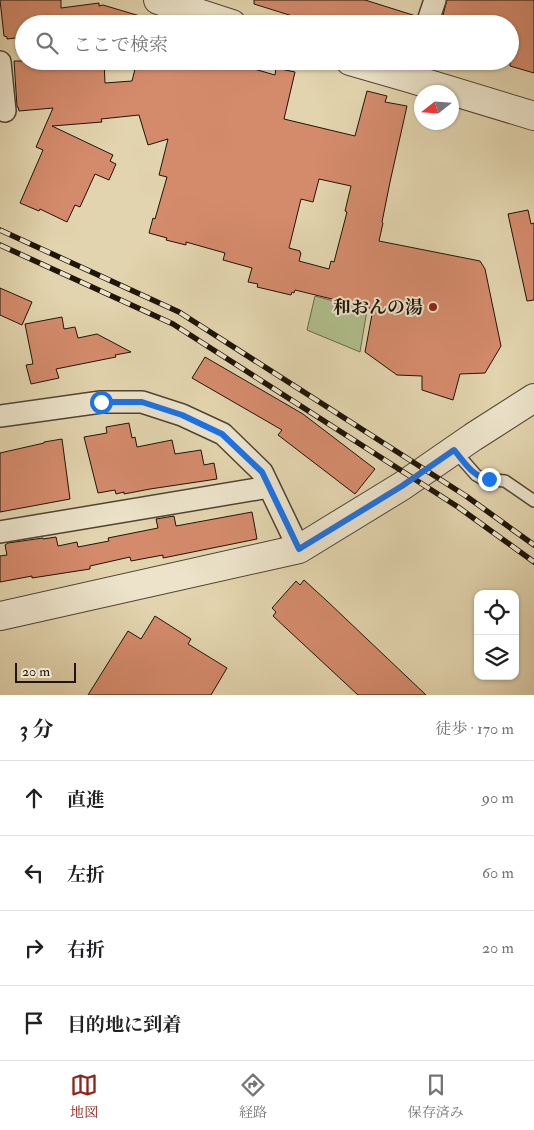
<!DOCTYPE html>
<html lang="ja">
<head>
<meta charset="utf-8">
<style>
  :root { --surface:#fff; --page:#f6f6f6; --text:#202124; --muted:#757577; --line:#e0e0e0; --accent:#8f2418 }
  body { margin:0; font-family:"IM FELL Double Pica","Noto Serif JP",serif; background:var(--page); color:var(--text) }
  .controls { position:absolute; right:15px; bottom:15px; display:grid; overflow:hidden; border-radius:10px; box-shadow:0 1px 4px #0004 }
  .controls button { width:45px; height:45px; display:grid; place-items:center; padding:0; border:0; border-bottom:1px solid var(--line); background:var(--surface); color:var(--text); font:25px sans-serif }
  .compass { position:absolute; left:414px; top:85px; width:45px; height:45px; border-radius:50%; background:var(--surface); box-shadow:0 1px 4px #0004; rotate:253deg }
  .scale { position:absolute; left:15px; bottom:12px; width:61px; box-sizing:border-box; padding-left:5px; border:2px solid #1e1407; border-top:0; font-size:14px; line-height:18px; white-space:nowrap; color:#1e1407; -webkit-text-stroke:4px #ece3ca; paint-order:stroke }
  .stop { position:absolute; width:15px; height:15px; margin:-11px; border:4px solid #1a73e8; border-radius:50%; background:#fff }
  .stop.end { background:#1a73e8; border-color:#fff; box-shadow:0 1px 5px #0008 }
  .list { margin:0; padding:0; list-style:none }
  h2 { display:flex; justify-content:space-between; align-items:center; height:65px; margin:0; padding:0 20px; font-size:21px }
  h2 small { font-size:16px; font-weight:400; color:var(--muted) }
  .list li { display:grid; grid-template-columns:32px 1fr auto; gap:15px; align-items:center; box-sizing:border-box; height:75px; padding:0 20px; border-top:1px solid var(--line) }
  .list b { display:block; font-size:19px; white-space:nowrap }
  .list em { font-size:16px; font-style:normal; color:var(--muted) }
  .icon { flex:none; width:28px; height:28px; fill:none; stroke:currentColor; stroke-width:2; stroke-linecap:round; stroke-linejoin:round }
  .map { position:relative; flex:none; width:534px; height:695px; overflow:hidden }
  .search { position:absolute; background:var(--surface); box-shadow:0 1px 4px #0004; left:15px; right:15px; top:15px; height:55px; display:flex; align-items:center; gap:12px; box-sizing:border-box; padding:0 18px; border-radius:28px; color:var(--muted); font-size:19px }
  .sheet { height:365px; background:var(--surface) }
  nav { display:flex; justify-content:space-around; align-items:center; box-sizing:border-box; height:70px; border-top:1px solid var(--line); background:var(--surface); font-size:14px; color:var(--muted) }
  nav a { display:grid; justify-items:center; gap:2px }
  nav .on { color:var(--accent) }
  .map>svg:first-child { display:block }
  .green { fill:#b0bd8c; stroke:#67684a }
  .building { fill:#d48b6c; stroke:#1e1407; fill-rule:evenodd }
  .lines { fill:none; stroke-linecap:round; stroke-linejoin:round }
  .service-casing { stroke:#4f4431; stroke-width:14 }
  .minor-casing { stroke:#4f4431; stroke-width:24 }
  .tertiary-casing { stroke:#4f4431; stroke-width:30 }
  .service { stroke:#ece3ca; stroke-width:11 }
  .minor { stroke:#ece3ca; stroke-width:21 }
  .tertiary { stroke:#ece3ca; stroke-width:28 }
  .rail-casing { stroke:#1e1407; stroke-width:5.5 }
  .rail { stroke:#ece3ca; stroke-width:4; stroke-dasharray:11; stroke-linecap:butt }
  .route { stroke:#1a73e8; stroke-width:6 }
  .poi-dot { fill:#8f2418; stroke:#ece3ca; stroke-width:2 }
  .labels { text-anchor:middle; dominant-baseline:central; stroke-width:4; stroke-linejoin:round; paint-order:stroke }
  .poi-label { font-size:18px; font-weight:bold; fill:#1e1407; stroke:#ece3ca; text-anchor:end }
</style>
</head>
<body>
<div class="map">
<svg width="534" height="695" viewBox="0 0 534 695">
  <rect width="100%" height="100%" fill="#e2d4ae"/>
  <filter id="stains"><feTurbulence type="fractalNoise" baseFrequency=".004" numOctaves="4"/><feColorMatrix values="0 0 0 0 .2 0 0 0 0 .09 0 0 0 0 .02 0 0 0 .5 -.17"/></filter>
  <radialGradient id="worn" r=".72"><stop offset=".6" stop-color="#630" stop-opacity="0"/><stop offset="1" stop-color="#630" stop-opacity=".3"/></radialGradient>
  <polygon class="green" points="315,296 367,310 360,352 307,330"/>
  <g class="building">
    <polygon points="0,0 61,0 61,8 99,3 99,6 103,5 150,19 150,24 24,24 24,37 7,39 7,37 4,36"/>
    <polygon points="254,0 365,0 416,16 415,24 318,24 254,4"/>
    <polygon points="447,0 534,0 534,73 510,66 510,24 472,24 443,15"/>
    <path d="M14 61H104L105 83 132 81 137 61H151L176 67 178 61H226L275 75 276 68 295 72 284 119 355 136 367 91 387 96 385 102 407 106 390 182 382 222 383 223 379 241 480 261 485 269 501 346 485 373 460 374 453 400 422 390V376L397 375 365 352 373 309 295 290 294 293 292 292 291 295 257 287 258 284 248 282 252 268 223 260 225 253 186 242V245L166 240 167 238 149 233 153 218 155 219 167 177 159 175 168 139 148 145 139 115 101 119 102 122 52 126 113 155 110 161 116 164 109 180 95 174 80 207 75 205 67 222 40 209 39 211 20 203 43 150 36 147 53 108 19 111 18 107H17L16 91ZM319 179 351 186 345 211 347 212 334 262 331 261 329 269 299 261 301 253H300V251L289 248 301 199 313 202Z"/>
    <polygon points="528,210 531,224 534,223 534,300 527,301 508,214"/>
    <polygon points="0,288 32,302 22,325 0,315"/>
    <polygon points="62,317 64,329 75,327 78,338 97,334 131,352 115,355 116,357 56,369 59,378 31,384 26,365 33,364 25,324"/>
    <polygon points="205,357 303,414 375,469 355,494 278,435 282,430 192,378"/>
    <polygon points="129,423 132,438 135,437 137,447 172,440 175,454 201,450 204,465 214,463 217,479 150,489 124,494 124,492 116,494 115,490 98,493 84,437 107,433 106,427"/>
    <polygon points="62,439 70,499 0,512 0,453 44,443 44,442"/>
    <polygon points="252,512 257,539 163,558 163,555 131,561 130,557 90,566 90,569 32,578 32,576 0,582 0,556 7,555 5,545 8,543 43,538 43,539 56,537 58,546 77,542 78,547 109,541 108,538 158,528 156,519 174,516 176,526"/>
    <polygon points="304,580 327,601 426,695 358,695 273,616 276,612 272,608 296,581 300,585"/>
    <polygon points="155,616 191,639 188,644 227,668 211,695 88,695 128,631 141,639"/>
  </g>
  <g class="lines">
    <defs>
      <polyline id="service" points="454,450 476,475 483,479 505,481 534,501"/>
      <g id="minor">
        <polyline points="427,24 435,0"/>
        <polyline points="0,62 5,111"/>
        <polyline points="409,78 414,61"/>
        <polyline points="0,416 101,402 142,402 182,415 223,434 262,472 299,549"/>
        <polyline points="0,532 269,487"/>
      </g>
      <g id="tertiary">
        <polyline points="158,0 232,24"/>
        <polyline points="350,61 409,78 534,116"/>
        <polyline points="0,616 299,549 402,486 473,437 534,398"/>
      </g>
    </defs>
    <use href="#service" class="service-casing"/>
    <use href="#minor" class="minor-casing"/>
    <use href="#tertiary" class="tertiary-casing"/>
    <use href="#service" class="service"/>
    <use href="#minor" class="minor"/>
    <use href="#tertiary" class="tertiary"/>
    <defs>
      <g id="rail">
        <polyline points="0,230 179,312 466,496 534,545"/>
        <polyline points="0,245 173,324 458,507 534,562"/>
      </g>
    </defs>
    <use href="#rail" class="rail-casing"/>
    <use href="#rail" class="rail"/>
  </g>
  <g class="lines">
    <path class="route" d="M101 402H142L182 415 222 434 262 472 299 549 402 486 454 450C463 460 474 479 489 479"/>
  </g>
  <circle class="poi-dot" cx="433" cy="307" r="5"/>
  <g class="labels">
    <g class="poi-label">
      <text x="423" y="307">和おんの湯</text>
    </g>
  </g>
  <rect width="100%" height="100%" filter="url(#stains)"/>
  <rect width="100%" height="100%" fill="url(#worn)"/>
</svg>
<div class="controls">
<button><svg class="icon" aria-label="locate" viewBox="0 0 24 24"><circle cx="12" cy="12" r="6"/><path d="M12 2v4M12 18v4M2 12h4M18 12h4"/></svg></button>
<button><svg class="icon" aria-label="layers" viewBox="0 0 24 24"><path d="M12 4l9 5-9 5-9-5zM3 14l9 5 9-5"/></svg></button>
</div>
<svg class="compass" viewBox="-18 -18 36 36"><path d="M0-13l5 13h-10z" fill="#e53935"/><path d="M0 13l5-13h-10z" fill="#757577"/></svg>
<div class="scale">20 m</div>
<div class="stop" style="left:101px;top:402px"></div>
<div class="stop end" style="left:489px;top:479px"></div>
<div class="search"><svg class="icon" aria-label="search" viewBox="0 0 24 24"><circle cx="10" cy="10" r="6"/><path d="M15 15l6 6"/></svg>ここで検索</div>
</div>
<section class="sheet">
<h2>3 分<small>徒歩 · 170 m</small></h2>
<ul class="list">
<li><svg class="icon" aria-label="ahead" viewBox="0 0 24 24"><path d="M12 20V5M6 11l6-6 6 6"/></svg><div><b>直進</b></div><em>90 m</em></li>
<li><svg class="icon" aria-label="left" viewBox="0 0 24 24"><path d="M17 20v-9H6M10 6l-5 5 5 5"/></svg><div><b>左折</b></div><em>60 m</em></li>
<li><svg class="icon" aria-label="right" viewBox="0 0 24 24"><path d="M7 20v-9h11M14 6l5 5-5 5"/></svg><div><b>右折</b></div><em>20 m</em></li>
<li><svg class="icon" aria-label="arrive" viewBox="0 0 24 24"><path d="M6 21V4h12l-3 4 3 4H6"/></svg><div><b>目的地に到着</b></div></li>
</ul>
</section>
<nav>
<a class="on"><svg class="icon" aria-label="map" viewBox="0 0 24 24"><path d="M3 6l6-2 6 2 6-2v14l-6 2-6-2-6 2zM9 4v14M15 6v14"/></svg>地図</a>
<a><svg class="icon" aria-label="directions" viewBox="0 0 24 24"><path d="M12 3l9 9-9 9-9-9zM9 14v-3h6M13 9l2 2-2 2"/></svg>経路</a>
<a><svg class="icon" aria-label="saved" viewBox="0 0 24 24"><path d="M7 4h10v16l-5-4-5 4z"/></svg>保存済み</a>
</nav>
</body>
</html>
